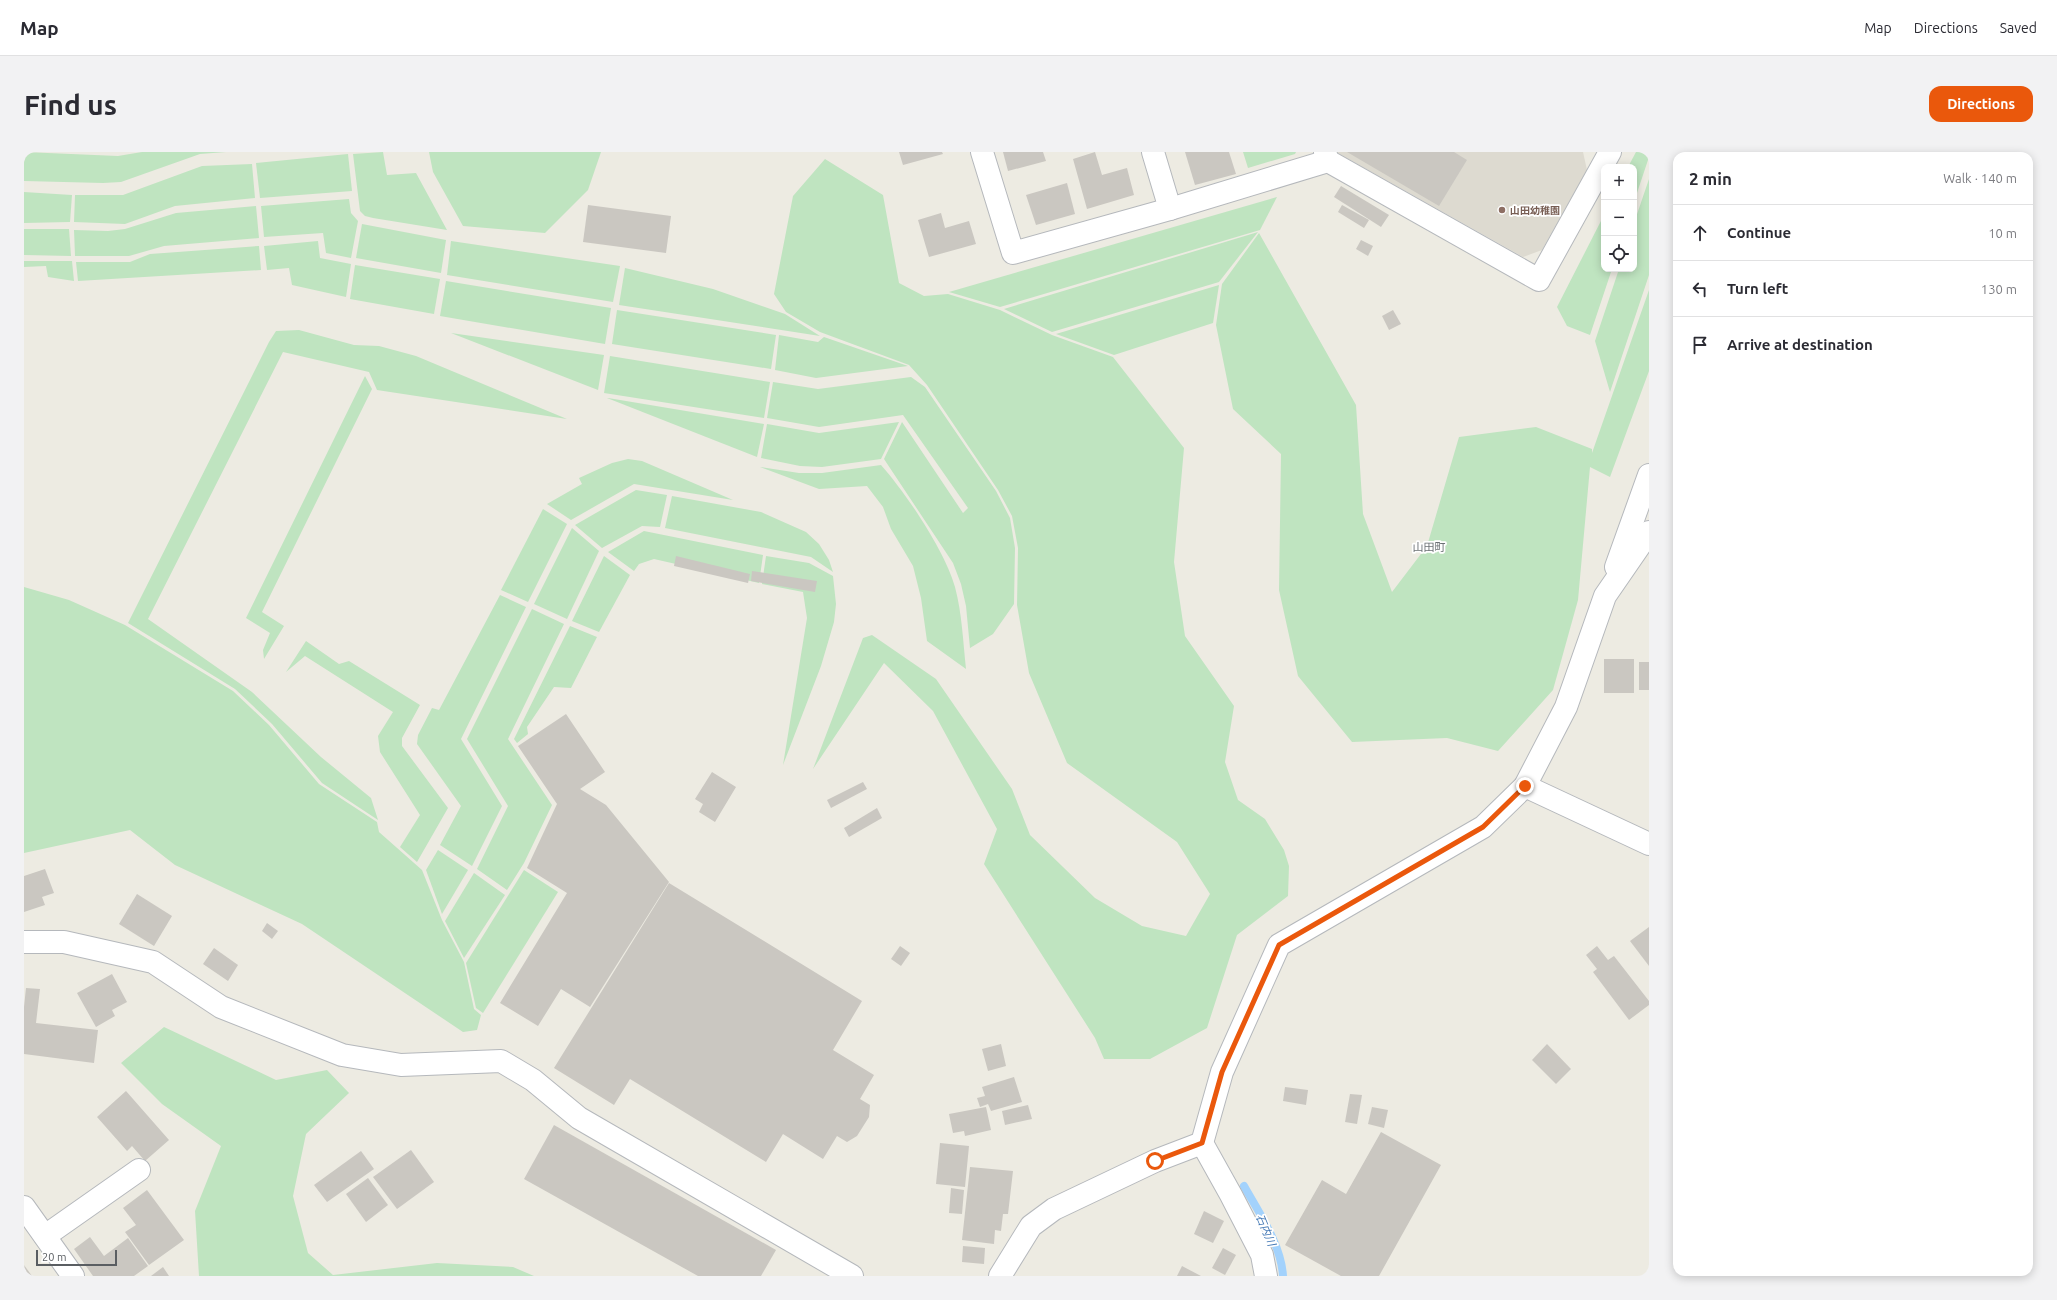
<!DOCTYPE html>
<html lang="en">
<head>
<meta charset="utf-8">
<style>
  :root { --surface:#fff; --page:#f2f2f3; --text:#2b2b33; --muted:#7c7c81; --line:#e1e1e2; --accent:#ea580c }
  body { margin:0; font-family:Ubuntu,"Noto Sans JP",sans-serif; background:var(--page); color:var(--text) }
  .controls { position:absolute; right:12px; top:12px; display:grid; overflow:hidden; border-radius:8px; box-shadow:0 2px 10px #0003 }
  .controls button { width:36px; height:36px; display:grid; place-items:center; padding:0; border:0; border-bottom:1px solid var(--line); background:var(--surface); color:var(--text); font:20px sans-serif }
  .scale { position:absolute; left:12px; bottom:10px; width:81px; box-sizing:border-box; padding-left:4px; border:2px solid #5a5e62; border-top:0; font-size:11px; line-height:14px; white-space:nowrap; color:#5a5e62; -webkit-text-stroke:3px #fff; paint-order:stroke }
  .stop { position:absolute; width:12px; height:12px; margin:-9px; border:3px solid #ea580c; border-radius:50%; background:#fff }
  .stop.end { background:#ea580c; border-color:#fff; box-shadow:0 1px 4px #0008 }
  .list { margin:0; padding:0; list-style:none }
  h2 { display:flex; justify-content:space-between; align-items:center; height:52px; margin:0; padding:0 16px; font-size:17px }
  h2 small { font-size:13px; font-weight:400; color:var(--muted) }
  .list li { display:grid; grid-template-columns:26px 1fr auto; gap:12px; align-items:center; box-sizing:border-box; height:56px; padding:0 16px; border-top:1px solid var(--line) }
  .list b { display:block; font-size:15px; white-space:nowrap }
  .list em { font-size:13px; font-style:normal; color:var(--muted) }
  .icon { flex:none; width:22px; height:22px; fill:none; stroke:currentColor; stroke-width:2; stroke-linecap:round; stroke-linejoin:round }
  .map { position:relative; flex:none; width:1625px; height:1124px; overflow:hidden; border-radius:12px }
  header { display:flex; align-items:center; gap:24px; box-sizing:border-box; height:56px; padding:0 20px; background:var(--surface); border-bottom:1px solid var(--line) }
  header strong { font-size:19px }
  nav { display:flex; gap:22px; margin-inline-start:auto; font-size:14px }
  .intro { display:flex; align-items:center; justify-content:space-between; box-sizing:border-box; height:96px; padding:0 24px }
  h1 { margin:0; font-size:28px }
  .button { padding:10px 18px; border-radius:12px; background:var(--accent); color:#fff; font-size:14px; font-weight:700 }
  main { display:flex; gap:24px; padding:0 24px }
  aside { flex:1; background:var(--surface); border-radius:12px; box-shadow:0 2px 10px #0003 }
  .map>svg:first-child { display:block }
  .education { fill:#dddad0 }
  .green { fill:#bfe4c0 }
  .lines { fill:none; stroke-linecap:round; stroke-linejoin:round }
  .stream { stroke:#a3d2fc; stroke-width:8 }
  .building { fill:#cac7c1 }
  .minor-casing { stroke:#b5b8bc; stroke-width:24 }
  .minor { stroke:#fff; stroke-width:22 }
  .route { stroke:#ea580c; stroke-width:5 }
  .education-dot { fill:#8d6e63; stroke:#fff; stroke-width:1.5 }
  .labels { text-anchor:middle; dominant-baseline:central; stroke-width:3.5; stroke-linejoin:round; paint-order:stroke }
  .education-label { font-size:10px; font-weight:bold; fill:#785e54; stroke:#fff; text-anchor:start }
  .neighbourhood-label { font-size:11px; fill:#6b7074; stroke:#fff }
  .water-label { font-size:11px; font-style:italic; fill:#4378b5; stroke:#fff }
</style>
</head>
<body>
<header>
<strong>Map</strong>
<nav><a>Map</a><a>Directions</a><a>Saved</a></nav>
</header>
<div class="intro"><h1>Find us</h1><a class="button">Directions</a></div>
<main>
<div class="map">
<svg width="1625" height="1124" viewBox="0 0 1625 1124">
  <rect width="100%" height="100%" fill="#edebe2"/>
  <polygon class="education" points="1312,0 1559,0 1563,18 1518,98 1499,105"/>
  <g class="green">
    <polygon points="0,0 94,4 118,0 202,0 176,2 97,30 79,31 0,29"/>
    <polygon points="359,0 363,23 392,21 423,78 349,66 341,64 336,59 329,2"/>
    <polygon points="405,0 577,0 564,38 521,81 439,74 409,20"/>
    <polygon points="1219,0 1272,0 1271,2 1224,16"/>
    <polygon points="1612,0 1625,0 1625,5 1610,50 1610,15 1604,15"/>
    <polygon points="324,2 328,39 236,46 232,11"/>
    <polygon points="801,7 859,43 875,131 900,144 924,142 976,158 1028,183 1089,205 1160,296 1150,410 1161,484 1210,554 1201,610 1214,648 1241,667 1260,698 1265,714 1264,744 1213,783 1183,876 1126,907 1080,907 1071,886 960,712 973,677 909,559 860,511 789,617 839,486 848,483 912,527 988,637 1006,683 1071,746 1118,774 1162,784 1186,742 1153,690 1043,611 1005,521 993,453 994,396 988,364 974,338 903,233 885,213 796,180 762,160 750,142 769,44"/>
    <polygon points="228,12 231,46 151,54 101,72 50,70 51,43 99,43 178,14"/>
    <polygon points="1625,27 1625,123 1586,240 1571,189 1595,117 1610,117 1610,71"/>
    <polygon points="0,40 48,43 46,70 0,71"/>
    <polygon points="1253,45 1236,78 976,155 925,140"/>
    <polygon points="325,47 327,61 334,69 327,106 302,101 299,81 240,85 237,54"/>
    <polygon points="232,54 235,86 140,94 105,104 51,104 50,78 84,79 101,77 152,61"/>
    <polygon points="1580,63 1580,117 1588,117 1566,183 1543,174 1533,155"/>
    <polygon points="338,72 422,88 417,121 332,106"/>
    <polygon points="0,77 45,77 47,104 0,103"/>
    <polygon points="1234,80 1195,130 1028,180 980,157"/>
    <polygon points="1235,81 1332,253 1339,362 1368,440 1403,394 1435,285 1512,275 1568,297 1568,301 1625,138 1625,219 1586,325 1566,315 1554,448 1529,538 1474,599 1423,586 1328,590 1274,524 1255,438 1257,302 1209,257 1192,173 1198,132"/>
    <polygon points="294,89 296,106 327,112 322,145 268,133 265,116 243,118 240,94"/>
    <polygon points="427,89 596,114 589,150 423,123"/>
    <polygon points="235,94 237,118 54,129 52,110 106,110 126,102 140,101"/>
    <polygon points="0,109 48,109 50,129 24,125 22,114 0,115"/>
    <polygon points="331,113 416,127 410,162 326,147"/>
    <polygon points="601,116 689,137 761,162 796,184 595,153"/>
    <polygon points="422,129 587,156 581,192 416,164"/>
    <polygon points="1195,133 1189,171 1090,203 1032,182"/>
    <polygon points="593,158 752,183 747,217 588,192"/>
    <polygon points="275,178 330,193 355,194 392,204 543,267 353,238 345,220 259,200 124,467 228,540 297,605 347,646 354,668 298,631 248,572 211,537 104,471 245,190 252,179"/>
    <polygon points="427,181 580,203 574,238"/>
    <polygon points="755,183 794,190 800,185 884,214 792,226 751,218"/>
    <polygon points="586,204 746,230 740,266 580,241"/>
    <polygon points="341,224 348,237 238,460 260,474 240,507 239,498 246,481 222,466"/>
    <polygon points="887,225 901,235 972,339 986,366 991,396 990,452 969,482 946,496 942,454 937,432 929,411 860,307 878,270 939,361 944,356 879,263 795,275 743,266 749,230 794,237"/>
    <polygon points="584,246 740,272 733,305 583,246"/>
    <polygon points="875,270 857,307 798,315 776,314 737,306 743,272 795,281"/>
    <polygon points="604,307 618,309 709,348 610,332 547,368 523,352 558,332 555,326 588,311"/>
    <path d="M857 313C882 341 921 399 931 435 938 461 939 490 942 517L903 489 897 446 889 414 867 377 859 355 843 334 795 337 736 315 775 321H798Z"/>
    <polygon points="612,338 643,343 636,375 618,374 578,396 551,373"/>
    <polygon points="648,344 737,360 782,380 795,392 805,408 809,420 787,405 641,376"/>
    <polygon points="519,357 543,372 504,450 477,438"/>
    <polygon points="548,376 575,399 543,467 510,452"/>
    <polygon points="620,379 739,403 735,431 630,407 615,412 610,419 584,400"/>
    <polygon points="580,404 606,423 575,480 548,469"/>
    <polygon points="742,404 785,411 809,424 812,452 810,470 797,514 759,613 783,466 779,440 738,432"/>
    <polygon points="0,435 45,448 101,473 209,539 245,573 295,632 353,670 355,680 398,718 418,768 440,810 450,857 457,863 453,878 439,880 278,772 151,713 106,678 0,701"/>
    <polygon points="476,443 502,455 437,587 478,654 448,714 416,693 437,654 393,592 394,583 408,556 415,558"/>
    <polygon points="508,457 540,472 484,587 528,653 500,711 483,738 453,717 484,654 443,587"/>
    <polygon points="546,474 573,485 547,536 530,535 503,575 504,582 493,591 490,587"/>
    <polygon points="282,489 315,512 325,509 396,553 378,586 378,594 424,656 393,710 376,695 396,663 356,600 354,584 369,560 281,504 262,520"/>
    <polygon points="414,698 444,718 418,762 402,718"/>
    <polygon points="500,718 534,740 459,861 452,856 442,811"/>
    <polygon points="450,721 481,743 440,806 421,769"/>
    <polygon points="140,875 252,928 303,918 325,941 282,982 269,1044 284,1101 309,1123 413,1111 489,1115 510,1124 175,1124 171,1059 197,994 138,952 97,911"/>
  </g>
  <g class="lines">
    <path class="stream" d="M1220 1034C1235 1061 1257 1092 1259 1124"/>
  </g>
  <g class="building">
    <polygon points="875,0 918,0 919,2 879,13"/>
    <polygon points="979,0 1019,0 1022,9 984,19"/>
    <polygon points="1071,0 1078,23 1103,16 1110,43 1063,57 1049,7"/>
    <polygon points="1161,0 1205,0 1212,22 1171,33"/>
    <polygon points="1323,0 1430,0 1443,8 1415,54"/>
    <polygon points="1043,31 1051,62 1012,73 1002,43"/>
    <polygon points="1317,34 1365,63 1357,75 1310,45"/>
    <polygon points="564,53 647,64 642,101 559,90"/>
    <polygon points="1318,53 1345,68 1340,76 1314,60"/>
    <polygon points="917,61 921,76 945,69 952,92 905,105 894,68"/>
    <polygon points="1337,88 1349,94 1344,104 1332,97"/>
    <polygon points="1369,158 1377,172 1365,178 1358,164"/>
    <polygon points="652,404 726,422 724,431 650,414"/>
    <polygon points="728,419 793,429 791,440 727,429"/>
    <rect x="1580" y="507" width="30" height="34"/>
    <rect x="1615" y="510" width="10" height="28"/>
    <polygon points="542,562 581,620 556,637 582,653 645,730 566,855 537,837 514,874 476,851 543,741 503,716 533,652 494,594"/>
    <polygon points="688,620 712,635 691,670 675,660 679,652 671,647"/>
    <polygon points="839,630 843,637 807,656 803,648"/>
    <polygon points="853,656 858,666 825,685 820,676"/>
    <polygon points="21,717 30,741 18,745 21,753 0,760 0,724"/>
    <polygon points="645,731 838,849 809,898 850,923 836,947 846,953 845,965 833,984 823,990 813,984 799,1007 759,982 742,1010 606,927 590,953 530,916"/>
    <polygon points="113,742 148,764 130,794 95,772"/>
    <polygon points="243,771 254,779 248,787 238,779"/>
    <polygon points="1625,775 1625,814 1606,789"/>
    <polygon points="876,794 886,801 877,814 867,807"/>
    <polygon points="1573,794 1584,808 1590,804 1625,849 1625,853 1605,868 1569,820 1573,817 1562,803"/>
    <polygon points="190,796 214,813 204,829 179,812"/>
    <polygon points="88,822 103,850 88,858 91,864 72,875 53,841"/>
    <polygon points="2,836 16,837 12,871 74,878 70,911 0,902 0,855"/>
    <polygon points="977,892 982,914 964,919 958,897"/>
    <polygon points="1523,892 1547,917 1532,932 1508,908"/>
    <polygon points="990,925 998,950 967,959 964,952 956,955 953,946 961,944 958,935"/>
    <polygon points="1261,935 1284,938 1282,953 1259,949"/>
    <polygon points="102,939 145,988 121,1009 108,994 103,999 73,965"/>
    <polygon points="1326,942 1338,943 1333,972 1321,970"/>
    <polygon points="1004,953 1008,967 981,973 978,959"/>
    <polygon points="962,955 967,978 941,984 940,979 929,981 925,962"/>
    <polygon points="1348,955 1364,958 1360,976 1344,972"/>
    <polygon points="530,973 752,1098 737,1124 674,1124 500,1027"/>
    <polygon points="1357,980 1417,1013 1355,1124 1317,1124 1261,1093 1298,1028 1322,1042"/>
    <polygon points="916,991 945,994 941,1035 912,1032"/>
    <polygon points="387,998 410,1030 373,1057 349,1025"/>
    <polygon points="337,999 350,1017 303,1050 290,1033"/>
    <polygon points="946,1015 989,1019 984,1062 979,1062 977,1079 971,1078 970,1092 938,1088"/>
    <polygon points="344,1026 364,1053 342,1070 322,1042"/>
    <polygon points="927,1036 940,1038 938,1062 925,1061"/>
    <polygon points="123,1038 160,1088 125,1113 101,1080 112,1073 99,1056"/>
    <polygon points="1180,1059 1200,1069 1189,1091 1170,1082"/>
    <polygon points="66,1085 80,1104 104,1086 124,1114 110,1124 69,1124 50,1097"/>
    <polygon points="939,1094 961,1096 960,1112 938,1110"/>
    <polygon points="1199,1096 1212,1103 1201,1123 1188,1116"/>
    <polygon points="0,1113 8,1124 0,1124"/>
    <polygon points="1158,1114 1177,1124 1153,1124"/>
    <polygon points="139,1115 145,1124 127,1124"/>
  </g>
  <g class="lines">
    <defs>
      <g id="minor">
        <polyline points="958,0 989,101 1146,57 1304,9"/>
        <polyline points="1129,0 1146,57"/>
        <polyline points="1301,0 1304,9 1515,128 1586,0"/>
        <polyline points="1592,415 1625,323"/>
        <polyline points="1501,634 1625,692"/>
        <polyline points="0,790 40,790 129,810 197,855 318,903 377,913 477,909 509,928 555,966 828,1124"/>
        <polyline points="1178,991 1207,1043 1238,1103 1242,1124"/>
        <polyline points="0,1055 49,1124"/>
        <polyline points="21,1084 115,1018"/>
        <polyline points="976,1124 1007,1074 1030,1057 1131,1009 1178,991 1198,920 1255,793 1459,675 1501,634 1542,555 1581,444 1625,380"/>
      </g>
    </defs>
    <use href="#minor" class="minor-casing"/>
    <use href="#minor" class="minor"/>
  </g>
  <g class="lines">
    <polyline class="route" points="1131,1009 1178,991 1198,920 1255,793 1459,675 1501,634"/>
  </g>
  <circle class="education-dot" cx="1478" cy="58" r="4"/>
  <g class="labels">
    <g class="education-label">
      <text x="1486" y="58">山田幼稚園</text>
    </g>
    <g class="neighbourhood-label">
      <text x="1405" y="395">山田町</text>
    </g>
    <g class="water-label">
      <text transform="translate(1242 1078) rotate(67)">石内川</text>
    </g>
  </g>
</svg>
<div class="controls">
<button>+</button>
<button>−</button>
<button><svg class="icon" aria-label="locate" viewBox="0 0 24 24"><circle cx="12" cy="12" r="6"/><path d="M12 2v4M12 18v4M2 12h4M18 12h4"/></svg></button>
</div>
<div class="scale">20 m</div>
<div class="stop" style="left:1131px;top:1009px"></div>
<div class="stop end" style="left:1501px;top:634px"></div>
</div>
<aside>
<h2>2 min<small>Walk · 140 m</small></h2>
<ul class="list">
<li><svg class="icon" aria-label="ahead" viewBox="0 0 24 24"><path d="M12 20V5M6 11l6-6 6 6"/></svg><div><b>Continue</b></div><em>10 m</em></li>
<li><svg class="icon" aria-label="left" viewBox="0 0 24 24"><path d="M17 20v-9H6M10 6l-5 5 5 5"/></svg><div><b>Turn left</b></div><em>130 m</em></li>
<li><svg class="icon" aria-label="arrive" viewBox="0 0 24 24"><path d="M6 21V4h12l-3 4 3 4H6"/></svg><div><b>Arrive at destination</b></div></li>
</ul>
</aside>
</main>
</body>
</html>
